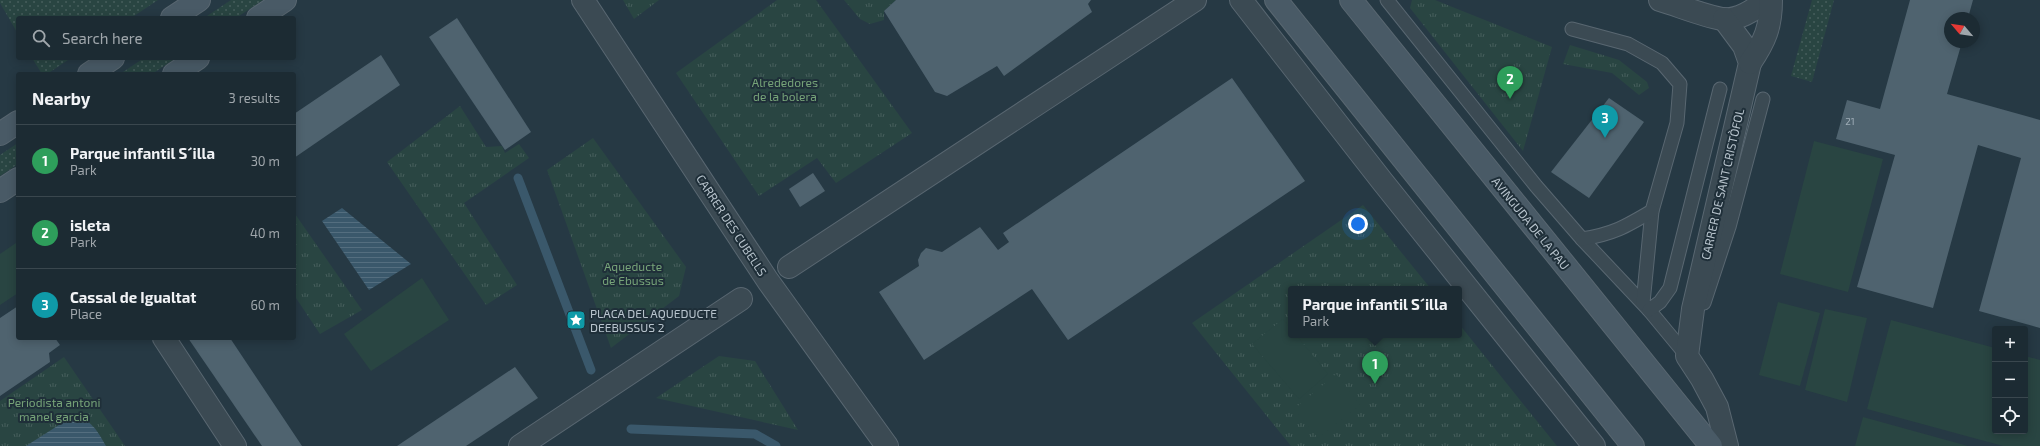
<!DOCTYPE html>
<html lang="en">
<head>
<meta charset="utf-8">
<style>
  :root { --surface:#1c2b33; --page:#29373f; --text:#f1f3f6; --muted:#a0a7ac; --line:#3a474e; --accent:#1a73e8 }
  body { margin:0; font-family:"Exo 2",sans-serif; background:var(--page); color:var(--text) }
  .controls { position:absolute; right:12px; bottom:12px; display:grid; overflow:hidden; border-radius:4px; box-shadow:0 2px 10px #0003 }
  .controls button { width:36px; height:36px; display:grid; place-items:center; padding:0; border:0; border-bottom:1px solid var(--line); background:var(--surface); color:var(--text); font:20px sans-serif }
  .compass { position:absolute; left:1944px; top:12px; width:36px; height:36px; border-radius:50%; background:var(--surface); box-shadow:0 2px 10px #0003; rotate:299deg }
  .you { position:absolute; left:1358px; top:224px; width:14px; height:14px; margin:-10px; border:3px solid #fff; border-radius:50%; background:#1a73e8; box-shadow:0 0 0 6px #1a73e833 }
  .badge { display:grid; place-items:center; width:26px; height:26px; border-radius:50%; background:var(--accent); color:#fff; font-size:13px; font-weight:700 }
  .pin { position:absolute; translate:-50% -33px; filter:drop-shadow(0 1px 2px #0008) }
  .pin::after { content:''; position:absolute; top:21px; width:14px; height:12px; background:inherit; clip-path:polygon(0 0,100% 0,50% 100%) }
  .popup { position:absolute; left:1288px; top:286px; width:174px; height:52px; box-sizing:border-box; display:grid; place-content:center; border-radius:4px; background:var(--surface); filter:drop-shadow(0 1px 3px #0005); font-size:13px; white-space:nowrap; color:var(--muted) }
  .popup b { font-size:15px; color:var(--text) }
  .popup::after { content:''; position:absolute; left:50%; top:100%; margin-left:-8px; border:8px solid transparent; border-top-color:var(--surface) }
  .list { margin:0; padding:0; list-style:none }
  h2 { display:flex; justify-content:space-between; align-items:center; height:52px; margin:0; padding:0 16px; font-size:17px }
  h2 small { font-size:13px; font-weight:400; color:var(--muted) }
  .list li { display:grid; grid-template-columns:26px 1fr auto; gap:12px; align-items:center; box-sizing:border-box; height:72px; padding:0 16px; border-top:1px solid var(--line) }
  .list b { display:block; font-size:15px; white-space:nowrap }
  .list p { margin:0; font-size:13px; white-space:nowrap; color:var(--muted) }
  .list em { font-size:13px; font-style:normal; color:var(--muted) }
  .icon { flex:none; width:22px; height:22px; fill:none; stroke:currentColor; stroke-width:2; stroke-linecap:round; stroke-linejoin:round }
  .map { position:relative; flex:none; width:2040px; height:446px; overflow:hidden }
  .search { position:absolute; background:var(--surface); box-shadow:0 2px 10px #0003; left:16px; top:16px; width:280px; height:44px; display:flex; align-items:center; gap:10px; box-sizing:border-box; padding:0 14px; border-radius:4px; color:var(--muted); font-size:15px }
  .panel { position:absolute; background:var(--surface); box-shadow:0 2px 10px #0003; left:16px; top:72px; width:280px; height:268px; border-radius:4px }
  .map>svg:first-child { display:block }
  .grass { fill:url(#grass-dots) }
  .park { fill:url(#park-tufts) }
  .garden { fill:#294542 }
  .water { fill:url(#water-rules) }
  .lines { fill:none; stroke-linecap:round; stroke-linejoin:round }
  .stream { stroke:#3a586b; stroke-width:9 }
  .building { fill:#4f636f }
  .lane-casing { stroke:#596771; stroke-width:15 }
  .street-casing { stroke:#596771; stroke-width:24 }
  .secondary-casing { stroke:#596771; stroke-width:24 }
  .lane { stroke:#3b4a53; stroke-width:13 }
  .street { stroke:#3b4a53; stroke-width:22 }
  .secondary { stroke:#495a66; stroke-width:22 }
  .labels { text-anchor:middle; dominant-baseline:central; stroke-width:4; stroke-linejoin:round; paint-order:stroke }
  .number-label { font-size:10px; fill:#9eacb6 }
  .park-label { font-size:12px; fill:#76a378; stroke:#1f2f39 }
  .street-label { font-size:12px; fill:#b8c4cd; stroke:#1f2f39 }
  .poi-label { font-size:12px; fill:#b8c4cd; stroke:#1f2f39; text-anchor:start }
</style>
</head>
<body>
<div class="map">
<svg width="2040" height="446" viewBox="0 0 2040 446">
  <defs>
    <pattern id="grass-dots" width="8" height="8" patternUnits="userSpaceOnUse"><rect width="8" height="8" fill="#294542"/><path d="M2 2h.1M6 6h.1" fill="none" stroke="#465e5c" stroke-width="1.8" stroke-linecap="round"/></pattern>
    <pattern id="park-tufts" width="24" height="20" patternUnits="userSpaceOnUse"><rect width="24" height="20" fill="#294542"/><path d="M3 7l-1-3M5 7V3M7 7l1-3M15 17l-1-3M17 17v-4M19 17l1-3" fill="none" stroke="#465e5c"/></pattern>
    <pattern id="water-rules" width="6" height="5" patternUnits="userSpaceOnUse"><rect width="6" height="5" fill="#3a586b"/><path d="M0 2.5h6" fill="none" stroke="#546e7f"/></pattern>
  </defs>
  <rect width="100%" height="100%" fill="#263944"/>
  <g class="grass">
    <polygon points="0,0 158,0 131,18 18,18 18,34 0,3"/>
    <polygon points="231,0 263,0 236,18 204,18"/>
    <polygon points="1812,0 1834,0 1812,82 1791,76"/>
    <polygon points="32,58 71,58 47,74 42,74"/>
    <polygon points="144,58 176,58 152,74 120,74"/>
    <polygon points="18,143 18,164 0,176 0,155"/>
  </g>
  <g class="park">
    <polygon points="623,0 659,0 634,19"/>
    <polygon points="777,0 816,0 912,133 836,183 817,158 759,196 676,73"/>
    <polygon points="844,0 896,0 884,11 884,20 870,24 860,19"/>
    <polygon points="1412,0 1435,0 1552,47 1523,151 1410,8"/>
    <polygon points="1570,45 1619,60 1647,82 1649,88 1639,95 1612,73 1563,64"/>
    <polygon points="460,106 486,147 502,146 505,153 519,144 529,158 464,203 517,285 486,305 387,162"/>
    <polygon points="593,138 686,267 679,296 611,348 547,170"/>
    <polygon points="1363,205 1431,289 1291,289 1291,335 1459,335 1459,324 1557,446 1291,446 1192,323"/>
    <polygon points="295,214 362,310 320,334 294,295"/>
    <polygon points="719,356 755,361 798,430 656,398"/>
    <polygon points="64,357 125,446 0,446 0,401"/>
  </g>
  <g class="garden">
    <polygon points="1814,141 1883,159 1848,292 1780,274"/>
    <polygon points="16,243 18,246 18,293 0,305 0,254"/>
    <polygon points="422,278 449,320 371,371 344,334"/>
    <polygon points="1778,302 1820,313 1800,386 1759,375"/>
    <polygon points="1825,309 1867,318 1847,402 1805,390"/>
    <polygon points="1283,319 1291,329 1291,335 1296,335 1328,374 1299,399 1252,344"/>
    <polygon points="1891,320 1995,348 1995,431 2025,431 2025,356 2040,360 2040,446 2003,446 1867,409"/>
    <polygon points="1336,374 1360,405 1318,438 1294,409"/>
    <polygon points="1863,417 1968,446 1855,446"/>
  </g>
  <g class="water">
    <polygon points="342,208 411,264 369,290 322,221"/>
    <path d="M73 416C91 419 97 430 106 446H26Z"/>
  </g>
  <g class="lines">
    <g class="stream">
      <polyline points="518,178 591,370"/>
      <polyline points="631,429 755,434 776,446"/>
    </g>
  </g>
  <g class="building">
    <polygon points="896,0 1091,0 1088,4 1092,12 1004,76 997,66 947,96 935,92 884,11"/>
    <polygon points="1910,0 1973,0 1968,18 1950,18 1950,42 1962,42 1947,94 2040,120 2040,328 1979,311 2021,158 1978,145 1933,308 1857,287 1895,155 1836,139 1847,100 1880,109"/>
    <polygon points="457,18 531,132 505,150 429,37"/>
    <polygon points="381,55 400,85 294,158 294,114"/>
    <polygon points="1232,78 1305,181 1068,340 1032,289 924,360 879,292 919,266 918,260 921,253 926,248 942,252 980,227 998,250 1009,242 1003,233"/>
    <polygon points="1609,98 1644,122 1589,198 1551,172"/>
    <polygon points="813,173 825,191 800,207 789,189"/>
    <polygon points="18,306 18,338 55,338 60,345 49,353 50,362 0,396 0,318"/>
    <polygon points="188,338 230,338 302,446 262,446"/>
    <polygon points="515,367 538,398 466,446 397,446"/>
  </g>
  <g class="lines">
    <defs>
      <g id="lane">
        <polyline points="1387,0 1536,186 1582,239 1649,310 1687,356"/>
        <polyline points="1572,29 1628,44 1662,63 1680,84 1677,123 1652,211 1643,303"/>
        <path d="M1582 239C1613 234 1625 227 1652 211"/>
        <polyline points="1704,303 1729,227 1763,99"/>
        <polyline points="1649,310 1660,302 1670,288 1720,89"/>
      </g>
      <g id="street">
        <polyline points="583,0 768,281 887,446"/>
        <polyline points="1241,0 1382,181 1594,446"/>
        <path d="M1660 0C1680 6 1701 15 1722 19 1735 21 1756 11 1763 0"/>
        <polyline points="1724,19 1744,46 1750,63 1693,309 1687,356 1702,379 1717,407 1727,446"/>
        <path d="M1750 63C1765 41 1771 27 1771 0"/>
        <polyline points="789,267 1195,0"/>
        <polyline points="164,338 235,446"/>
        <polyline points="520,446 741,299"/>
      </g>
      <g id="secondary">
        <polyline points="1276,0 1633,446"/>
        <polyline points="1351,0 1711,446"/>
        <polyline points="172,18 199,0"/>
        <polyline points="258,18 285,0"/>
        <polyline points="89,74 113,58"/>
        <polyline points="174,74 198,58"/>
        <polyline points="0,134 18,122"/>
        <polyline points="0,191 18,179"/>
      </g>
    </defs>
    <use href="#lane" class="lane-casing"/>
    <use href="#street" class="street-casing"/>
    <use href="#secondary" class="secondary-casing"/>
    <use href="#lane" class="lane"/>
    <use href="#street" class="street"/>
    <use href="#secondary" class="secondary"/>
  </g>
  <defs>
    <symbol id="sight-square" viewBox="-11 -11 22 22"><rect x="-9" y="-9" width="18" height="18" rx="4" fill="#0f9aa8" stroke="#1f2f39"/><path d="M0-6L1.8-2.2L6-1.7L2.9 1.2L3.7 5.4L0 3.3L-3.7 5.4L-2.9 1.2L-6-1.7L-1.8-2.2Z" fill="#fff"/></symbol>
  </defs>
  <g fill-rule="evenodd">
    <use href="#sight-square" x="565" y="309" width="22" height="22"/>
  </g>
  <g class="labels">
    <g class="number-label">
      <text x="1850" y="121">21</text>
    </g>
    <g class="park-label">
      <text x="785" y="82">Alrededores<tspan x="785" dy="14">de la bolera</tspan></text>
      <text x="633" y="266">Aqueducte<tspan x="633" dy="14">de Ebussus</tspan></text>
      <text x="54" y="402">Periodista antoni<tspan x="54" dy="14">manel garcia</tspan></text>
    </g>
    <g class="street-label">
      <text transform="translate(1722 184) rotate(-77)">CARRER DE SANT CRISTÒFOL</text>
      <text transform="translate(1531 223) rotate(51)">AVINGUDA DE LA PAU</text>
      <text transform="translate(732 225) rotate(57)">CARRER DES CUBELLS</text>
    </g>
    <g class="poi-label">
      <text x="590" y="313">PLACA DEL AQUEDUCTE<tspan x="590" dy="14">DEEBUSSUS 2</tspan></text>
    </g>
  </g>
</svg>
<div class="controls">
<button>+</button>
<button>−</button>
<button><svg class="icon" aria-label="locate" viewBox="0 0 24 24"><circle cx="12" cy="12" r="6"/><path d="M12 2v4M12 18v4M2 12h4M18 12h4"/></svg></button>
</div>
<svg class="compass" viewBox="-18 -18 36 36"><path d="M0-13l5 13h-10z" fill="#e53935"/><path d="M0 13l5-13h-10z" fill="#a0a7ac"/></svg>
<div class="you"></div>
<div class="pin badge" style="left:1375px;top:384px;background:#2e9e5b">1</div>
<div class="popup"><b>Parque infantil S´illa</b>Park</div>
<div class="pin badge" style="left:1510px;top:99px;background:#2e9e5b">2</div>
<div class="pin badge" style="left:1605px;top:138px;background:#0f9aa8">3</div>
<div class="search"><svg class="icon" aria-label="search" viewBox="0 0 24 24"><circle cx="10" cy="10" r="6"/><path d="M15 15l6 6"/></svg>Search here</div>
<section class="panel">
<h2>Nearby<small>3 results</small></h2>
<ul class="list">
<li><span class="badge" style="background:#2e9e5b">1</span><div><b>Parque infantil S´illa</b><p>Park</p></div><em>30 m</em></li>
<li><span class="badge" style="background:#2e9e5b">2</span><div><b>isleta</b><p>Park</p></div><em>40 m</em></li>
<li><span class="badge" style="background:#0f9aa8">3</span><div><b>Cassal de Igualtat</b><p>Place</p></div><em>60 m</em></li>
</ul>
</section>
</div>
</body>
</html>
